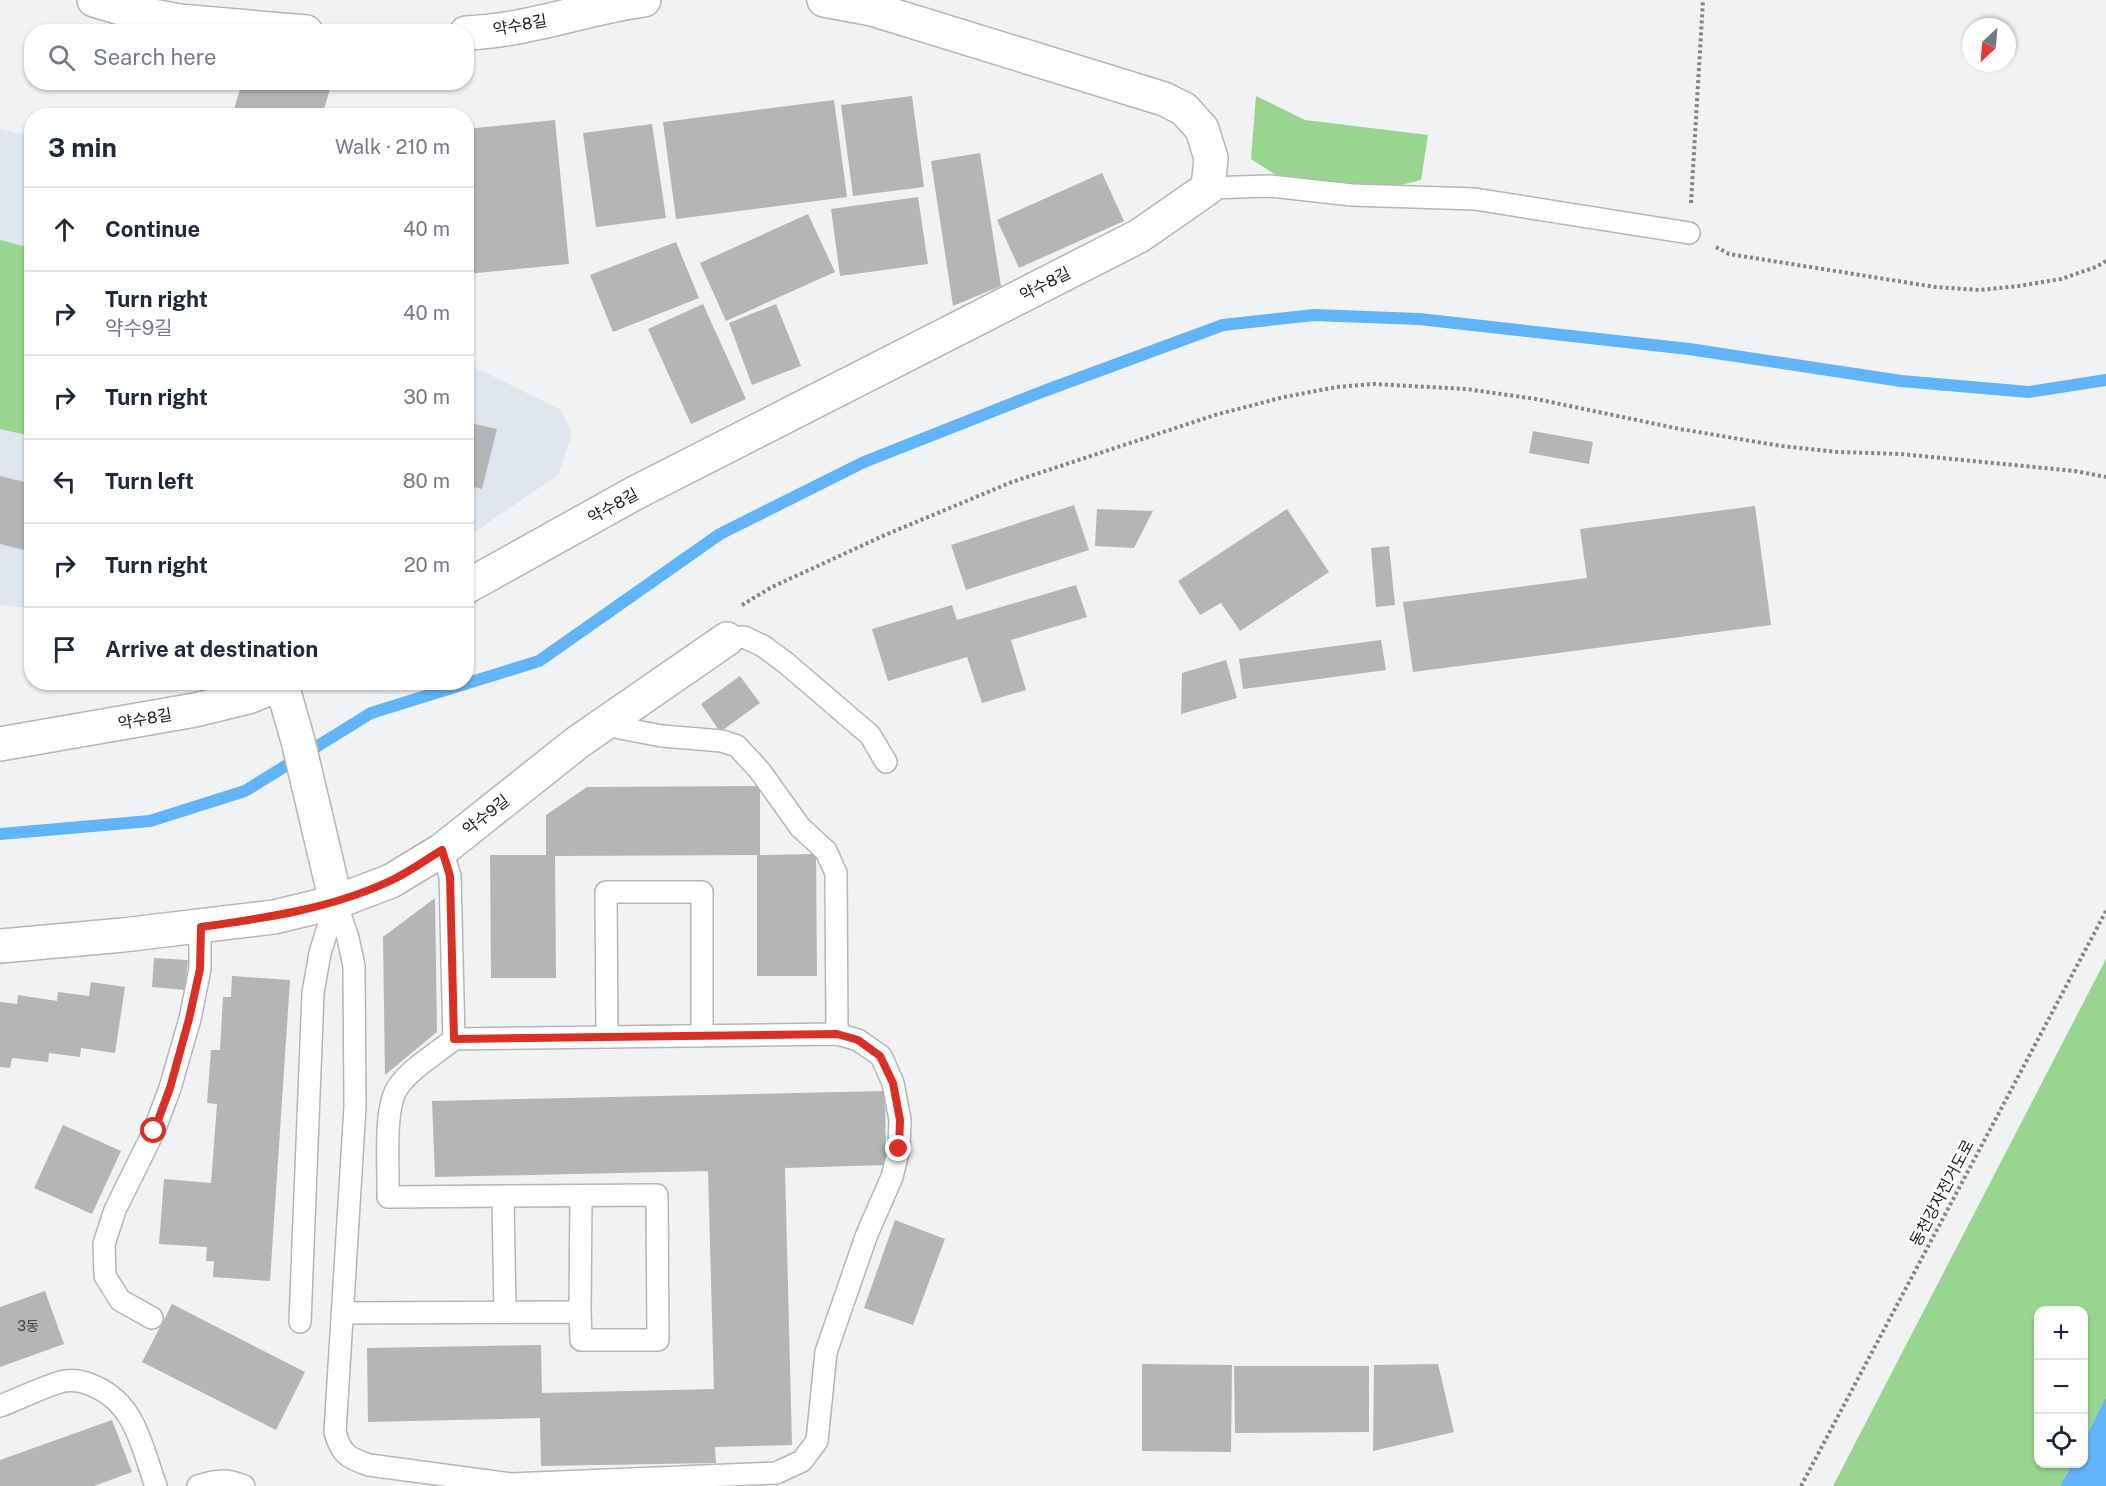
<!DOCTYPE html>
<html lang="en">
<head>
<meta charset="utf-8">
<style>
  :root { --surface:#fff; --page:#f6f6f7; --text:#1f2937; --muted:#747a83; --line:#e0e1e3 }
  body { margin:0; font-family:"Public Sans","Noto Sans KR",sans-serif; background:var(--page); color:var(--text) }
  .controls { position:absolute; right:18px; bottom:18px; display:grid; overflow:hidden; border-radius:12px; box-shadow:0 2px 4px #0004 }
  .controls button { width:54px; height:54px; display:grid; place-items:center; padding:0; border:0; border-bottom:2px solid var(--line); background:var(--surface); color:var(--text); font:30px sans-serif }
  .compass { position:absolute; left:1962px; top:18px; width:54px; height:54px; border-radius:50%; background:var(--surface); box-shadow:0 2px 4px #0004; rotate:206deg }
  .stop { position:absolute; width:18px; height:18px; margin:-14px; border:4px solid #d93025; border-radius:50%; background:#fff }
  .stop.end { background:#d93025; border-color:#fff; box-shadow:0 2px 6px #0008 }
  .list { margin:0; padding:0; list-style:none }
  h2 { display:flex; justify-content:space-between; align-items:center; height:78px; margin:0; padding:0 24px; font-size:26px }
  h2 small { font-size:20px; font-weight:400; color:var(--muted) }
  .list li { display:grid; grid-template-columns:39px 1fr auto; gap:18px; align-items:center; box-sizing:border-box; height:84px; padding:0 24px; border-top:2px solid var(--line) }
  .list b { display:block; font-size:22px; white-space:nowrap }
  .list p { margin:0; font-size:20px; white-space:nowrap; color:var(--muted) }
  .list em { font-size:20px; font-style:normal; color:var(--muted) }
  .icon { flex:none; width:33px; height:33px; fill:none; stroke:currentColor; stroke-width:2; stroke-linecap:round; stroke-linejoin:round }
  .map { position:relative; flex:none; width:2106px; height:1486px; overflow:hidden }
  .search { position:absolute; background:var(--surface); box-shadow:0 2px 4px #0004; left:24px; top:24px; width:450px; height:66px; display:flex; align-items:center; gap:15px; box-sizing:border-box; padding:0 21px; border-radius:24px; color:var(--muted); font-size:22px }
  .panel { position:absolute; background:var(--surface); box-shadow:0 2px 4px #0004; left:24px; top:108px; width:450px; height:582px; border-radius:24px }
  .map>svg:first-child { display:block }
  .built { fill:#dfe6ed }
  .green { fill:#98d58f }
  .water { fill:#61b4f7 }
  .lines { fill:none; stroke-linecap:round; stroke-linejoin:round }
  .stream { stroke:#61b4f7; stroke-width:12 }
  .building { fill:#b4b5b6 }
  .service-casing { stroke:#b4b5b6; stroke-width:24 }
  .minor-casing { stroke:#b4b5b6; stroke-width:36 }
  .path { stroke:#848586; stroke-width:4; stroke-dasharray:3 3; stroke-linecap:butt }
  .service { stroke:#fff; stroke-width:21 }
  .minor { stroke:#fff; stroke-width:33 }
  .route { stroke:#d93025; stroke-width:8 }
  .labels { text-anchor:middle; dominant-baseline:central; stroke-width:4.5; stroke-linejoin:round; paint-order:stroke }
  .number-label { font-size:14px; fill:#454546 }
  .street-label { font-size:16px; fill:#202021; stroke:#feffff }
</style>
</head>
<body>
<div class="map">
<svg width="2106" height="1486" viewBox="0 0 2106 1486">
  <rect width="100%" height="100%" fill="#f0f2f3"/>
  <g class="built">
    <polygon points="0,129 31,136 31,608 0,605"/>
    <polygon points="466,363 561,410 572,434 558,475 467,537"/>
  </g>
  <g class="green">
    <polygon points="1256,96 1305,120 1428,135 1421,180 1389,188 1313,181 1276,175 1251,159"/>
    <polygon points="0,240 31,248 31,436 0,429"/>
    <polygon points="2106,959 2106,1397 2084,1441 2084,1310 2038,1310 2038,1464 2072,1464 2060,1486 1833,1486"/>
  </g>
  <polygon class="water" points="2106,1397 2106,1486 2060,1486 2072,1464 2084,1464 2084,1441"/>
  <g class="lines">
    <polyline class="stream" points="0,834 150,821 245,791 371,713 539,661 720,534 864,462 1044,391 1223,325 1314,315 1419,319 1689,349 1901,381 2029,392 2106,380"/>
  </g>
  <g class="building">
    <polygon points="242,82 278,82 287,85 287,82 309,82 330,89 322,116 232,116"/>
    <polygon points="912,96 924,187 853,196 841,105"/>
    <polygon points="834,100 847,197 676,219 663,122"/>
    <polygon points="555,120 569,264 467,274 466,129"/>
    <polygon points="652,124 666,218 596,227 583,133"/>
    <polygon points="980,153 1001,286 953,306 931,161"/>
    <polygon points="1102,173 1124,221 1019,268 997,220"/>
    <polygon points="918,197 928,264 840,276 831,209"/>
    <polygon points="808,214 835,272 726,321 700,263"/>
    <polygon points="676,242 699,298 613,332 590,275"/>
    <polygon points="703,304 746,399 691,424 648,329"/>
    <polygon points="776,304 801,366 752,385 729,323"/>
    <polygon points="466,422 497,429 482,489 466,485"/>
    <polygon points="1533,431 1593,442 1589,464 1529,453"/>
    <polygon points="0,476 32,484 32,552 0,544"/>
    <polygon points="1074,505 1089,550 966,590 951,545"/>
    <polygon points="1755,506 1771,625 1413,672 1403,602 1587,578 1580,529"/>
    <polygon points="1097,509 1153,511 1134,548 1095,546"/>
    <polygon points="1287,509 1329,572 1240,631 1221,603 1200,615 1178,581"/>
    <polygon points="1389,546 1395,605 1376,607 1371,548"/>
    <polygon points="1076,585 1087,617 1011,640 1026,690 982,703 967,657 888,681 872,629 952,605 957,620"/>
    <polygon points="1381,640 1386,670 1243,689 1239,659"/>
    <polygon points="1226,660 1237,698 1181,714 1182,673"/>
    <polygon points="740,676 760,703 720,732 701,704"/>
    <polygon points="760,786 760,855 816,854 817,976 757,976 757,855 555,856 556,978 491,978 490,855 546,855 546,815 587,787"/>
    <polygon points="435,898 437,1032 385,1075 383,937"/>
    <polygon points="154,958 188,960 185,990 152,987"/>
    <polygon points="232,976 290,980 270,1281 213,1277 214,1261 206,1261 207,1247 159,1244 164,1179 211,1183 217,1104 207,1103 211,1050 220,1050 223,997 231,997"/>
    <polygon points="91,982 125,987 115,1053 81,1048 80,1057 49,1053 48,1062 12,1058 10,1068 0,1067 0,1002 17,1004 18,995 57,1001 58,992 89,996"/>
    <polygon points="885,1091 886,1165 785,1168 792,1445 715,1447 716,1463 541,1466 540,1418 368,1422 367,1348 541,1345 542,1393 714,1389 708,1171 435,1177 432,1101"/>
    <polygon points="63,1125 121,1151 92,1214 34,1188"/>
    <polygon points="895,1220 945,1239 913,1325 864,1308"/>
    <polygon points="45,1291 64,1344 0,1367 0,1307"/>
    <polygon points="172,1304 305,1372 276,1430 142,1362"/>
    <polygon points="1142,1364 1232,1365 1231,1452 1142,1451"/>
    <polygon points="1438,1364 1454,1432 1373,1451 1374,1365"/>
    <polygon points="1234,1366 1369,1366 1369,1432 1235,1433"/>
    <polygon points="112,1420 132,1472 94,1486 0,1486 0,1460"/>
  </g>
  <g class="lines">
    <defs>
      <g id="service">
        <polyline points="1208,188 1270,186 1352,195 1475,199 1689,233"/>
        <polyline points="727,639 744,637 763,646 786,663 870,735 886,762"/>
        <polyline points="604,725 662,736 722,741 737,746 760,771 800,827 826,851 836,873 837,1034"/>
        <polyline points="442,850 450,876 454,1039"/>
        <path d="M336 902 348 938 354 966 355 1107 335 1432C341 1454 348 1458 369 1465L511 1484 776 1473 802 1461 817 1441 826 1352 867 1234 892 1177 899 1149 900 1120 893 1083 881 1056 858 1040 837 1034 454 1039C436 1054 411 1068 398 1087 383 1108 389 1170 388 1197L657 1195 658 1340H581L580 1312 342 1313"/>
        <polyline points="607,1037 606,892 702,892 702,1036"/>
        <polyline points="503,1197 505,1312"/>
        <polyline points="580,1312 581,1196"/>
        <polyline points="152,1318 120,1300 105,1276 104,1244 115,1210 154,1131 170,1088 190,1019 200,969 200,927"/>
        <polyline points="300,1322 313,993 320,953 336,902"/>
        <path d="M0 1406C17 1400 48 1384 65 1381 76 1379 86 1382 96 1387 136 1405 142 1448 156 1486"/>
        <path d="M198 1486C215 1480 227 1479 244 1486"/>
      </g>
      <g id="minor">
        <polyline points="94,0 137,13 179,21 306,32"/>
        <path d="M466 33C527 31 585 8 644 0"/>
        <polyline points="466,587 635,493 1139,236 1208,188 1211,158 1202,129 1184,109 1164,99 872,9 824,0"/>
        <polyline points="282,685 298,741 336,902"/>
        <polyline points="0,744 195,710 248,697 286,682"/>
        <polyline points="0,946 123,935 274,917 336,902 391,881 442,850 578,742 727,639"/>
      </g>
    </defs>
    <use href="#service" class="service-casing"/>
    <use href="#minor" class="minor-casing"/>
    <g class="path">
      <polyline points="1691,203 1703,0"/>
      <polyline points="1716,247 1729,254 1935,287 1979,290 2019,286 2061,279 2096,267 2106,261"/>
      <polyline points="742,605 772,587 885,535 1012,482 1215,415 1284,397 1337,387 1374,384 1466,389 1536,399 1680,429 1781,446 1838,452 1901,454 2075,471 2106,477"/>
      <polyline points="1801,1486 2106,911"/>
    </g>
    <use href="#service" class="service"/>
    <use href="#minor" class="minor"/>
  </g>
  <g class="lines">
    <path class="route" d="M154 1131 170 1088 189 1019 200 969 201 927C265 918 330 909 390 881 408 873 425 860 442 850L450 876 454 1039 837 1034 858 1040 880 1056 893 1083 900 1120 899 1149"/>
  </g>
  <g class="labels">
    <g class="number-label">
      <text x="28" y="1326">3동</text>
    </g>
    <g class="street-label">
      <text transform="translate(520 25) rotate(-10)">약수8길</text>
      <text transform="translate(1045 284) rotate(-27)">약수8길</text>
      <text transform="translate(613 506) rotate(-29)">약수8길</text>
      <text transform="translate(145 719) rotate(-10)">약수8길</text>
      <text transform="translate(486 815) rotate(-38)">약수9길</text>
      <text transform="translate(1942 1193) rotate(-62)">동천강자전거도로</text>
    </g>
  </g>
</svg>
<div class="controls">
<button>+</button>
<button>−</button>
<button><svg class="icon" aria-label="locate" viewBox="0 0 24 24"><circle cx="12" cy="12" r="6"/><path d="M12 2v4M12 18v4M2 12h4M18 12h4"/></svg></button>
</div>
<svg class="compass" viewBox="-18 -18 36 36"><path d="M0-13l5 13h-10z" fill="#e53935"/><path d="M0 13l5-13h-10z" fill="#747a83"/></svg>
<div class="stop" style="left:154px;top:1131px"></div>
<div class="stop end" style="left:899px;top:1149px"></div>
<div class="search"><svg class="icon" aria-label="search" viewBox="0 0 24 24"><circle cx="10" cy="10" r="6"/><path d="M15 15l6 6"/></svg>Search here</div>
<section class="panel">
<h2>3 min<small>Walk · 210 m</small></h2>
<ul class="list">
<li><svg class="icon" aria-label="ahead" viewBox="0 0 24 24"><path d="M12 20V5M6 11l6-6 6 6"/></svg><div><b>Continue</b></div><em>40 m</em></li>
<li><svg class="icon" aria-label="right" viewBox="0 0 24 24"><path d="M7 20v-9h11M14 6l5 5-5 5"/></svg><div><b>Turn right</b><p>약수9길</p></div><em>40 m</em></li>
<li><svg class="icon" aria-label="right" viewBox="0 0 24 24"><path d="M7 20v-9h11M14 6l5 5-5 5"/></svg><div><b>Turn right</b></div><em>30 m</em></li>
<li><svg class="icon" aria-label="left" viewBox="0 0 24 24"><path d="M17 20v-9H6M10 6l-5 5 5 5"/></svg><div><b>Turn left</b></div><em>80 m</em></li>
<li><svg class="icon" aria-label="right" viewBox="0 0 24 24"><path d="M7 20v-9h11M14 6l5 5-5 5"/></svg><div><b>Turn right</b></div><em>20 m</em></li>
<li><svg class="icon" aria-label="arrive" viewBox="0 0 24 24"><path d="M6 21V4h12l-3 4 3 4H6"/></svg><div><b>Arrive at destination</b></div></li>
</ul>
</section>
</div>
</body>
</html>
